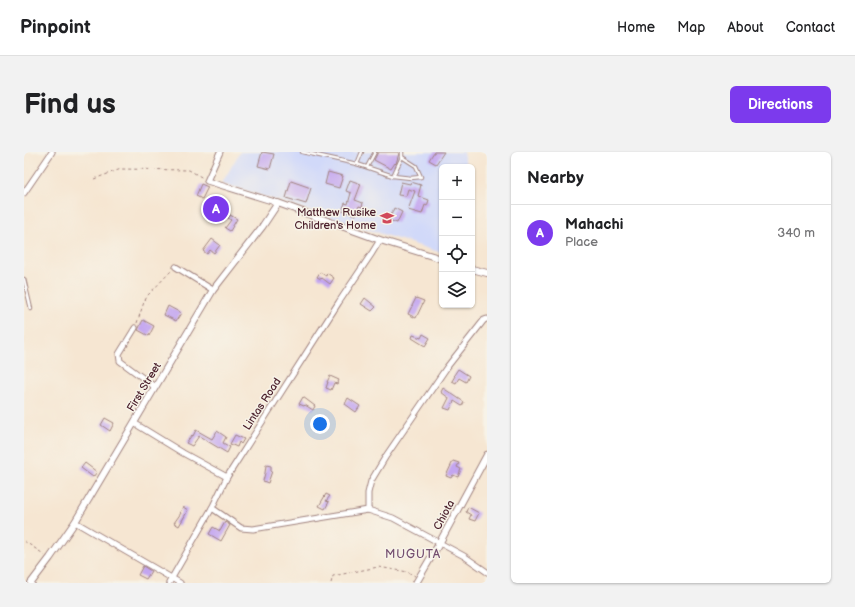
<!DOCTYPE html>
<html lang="en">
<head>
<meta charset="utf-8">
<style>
  :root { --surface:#fff; --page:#f2f2f2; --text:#202124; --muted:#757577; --line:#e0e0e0; --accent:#7c3aed }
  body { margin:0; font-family:"Balsamiq Sans",sans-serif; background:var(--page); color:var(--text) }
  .controls { position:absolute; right:12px; top:12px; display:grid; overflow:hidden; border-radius:6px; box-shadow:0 1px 3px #0004 }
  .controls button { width:36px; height:36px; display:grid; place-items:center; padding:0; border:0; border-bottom:1px solid var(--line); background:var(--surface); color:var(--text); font:20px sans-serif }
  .you { position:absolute; left:296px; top:272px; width:14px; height:14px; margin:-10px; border:3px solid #fff; border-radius:50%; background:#1a73e8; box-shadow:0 0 0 6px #1a73e833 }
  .badge { display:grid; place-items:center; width:26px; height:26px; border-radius:50%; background:var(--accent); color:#fff; font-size:13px; font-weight:700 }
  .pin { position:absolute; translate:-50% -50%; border:2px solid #fff; box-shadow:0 1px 4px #0006 }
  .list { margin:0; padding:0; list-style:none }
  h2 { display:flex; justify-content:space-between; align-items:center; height:52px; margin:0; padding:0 16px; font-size:17px }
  h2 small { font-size:13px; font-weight:400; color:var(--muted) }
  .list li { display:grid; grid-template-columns:26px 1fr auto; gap:12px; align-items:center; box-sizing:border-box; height:56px; padding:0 16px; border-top:1px solid var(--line) }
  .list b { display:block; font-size:15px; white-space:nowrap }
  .list p { margin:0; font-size:13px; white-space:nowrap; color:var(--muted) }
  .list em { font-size:13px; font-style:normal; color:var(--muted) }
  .icon { flex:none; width:22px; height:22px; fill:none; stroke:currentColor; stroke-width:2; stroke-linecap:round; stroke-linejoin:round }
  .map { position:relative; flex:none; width:463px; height:431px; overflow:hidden; border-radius:6px }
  header { display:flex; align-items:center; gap:24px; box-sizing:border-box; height:56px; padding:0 20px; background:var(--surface); border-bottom:1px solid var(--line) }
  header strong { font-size:19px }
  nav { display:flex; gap:22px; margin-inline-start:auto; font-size:14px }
  .intro { display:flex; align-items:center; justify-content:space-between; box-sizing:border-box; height:96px; padding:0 24px }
  h1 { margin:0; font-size:28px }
  .button { padding:10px 18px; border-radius:6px; background:var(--accent); color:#fff; font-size:14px; font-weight:700 }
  main { display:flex; gap:24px; padding:0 24px }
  aside { flex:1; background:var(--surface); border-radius:6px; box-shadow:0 1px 3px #0004 }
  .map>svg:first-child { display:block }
  .built { fill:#d1d9f9 }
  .building { fill:#c3a5f0 }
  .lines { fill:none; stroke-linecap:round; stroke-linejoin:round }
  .service-casing { stroke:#a0827e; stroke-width:4.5 }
  .minor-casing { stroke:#a0827e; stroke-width:7 }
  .tertiary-casing { stroke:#a0827e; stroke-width:8 }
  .path { stroke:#a0827e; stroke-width:1; stroke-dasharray:3 3; stroke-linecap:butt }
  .service { stroke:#fff; stroke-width:2.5 }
  .minor { stroke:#fff; stroke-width:5 }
  .tertiary { stroke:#fff; stroke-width:6 }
  .labels { text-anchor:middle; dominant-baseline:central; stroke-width:3; stroke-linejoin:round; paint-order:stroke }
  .poi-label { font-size:11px; fill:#4a1f2b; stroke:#f7f3e8; text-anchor:end }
  .street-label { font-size:11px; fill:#4a1f2b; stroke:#f7f3e8 }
  .neighbourhood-label { font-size:12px; letter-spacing:1px; fill:#744e70; stroke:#f7f3e8 }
</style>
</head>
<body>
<header>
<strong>Pinpoint</strong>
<nav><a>Home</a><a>Map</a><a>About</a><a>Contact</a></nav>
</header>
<div class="intro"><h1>Find us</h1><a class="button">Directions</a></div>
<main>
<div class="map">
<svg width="463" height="431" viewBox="0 0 463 431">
  <rect width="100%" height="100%" fill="#f7f3e8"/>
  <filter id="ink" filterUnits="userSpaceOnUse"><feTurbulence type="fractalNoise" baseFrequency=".025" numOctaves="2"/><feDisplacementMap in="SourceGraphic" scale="8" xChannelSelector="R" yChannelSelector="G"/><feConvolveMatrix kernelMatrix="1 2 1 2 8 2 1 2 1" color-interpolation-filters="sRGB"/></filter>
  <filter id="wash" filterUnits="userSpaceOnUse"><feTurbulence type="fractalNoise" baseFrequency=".012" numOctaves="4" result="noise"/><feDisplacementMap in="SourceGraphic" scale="16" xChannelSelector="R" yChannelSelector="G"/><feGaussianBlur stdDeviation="0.9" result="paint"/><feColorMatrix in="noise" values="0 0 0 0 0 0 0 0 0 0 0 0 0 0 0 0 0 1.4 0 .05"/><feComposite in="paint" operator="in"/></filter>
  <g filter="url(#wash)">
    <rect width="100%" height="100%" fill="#f6e6d2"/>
    <polygon class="built" points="216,0 440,0 442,15 418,15 418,101 198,31"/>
    <g id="blocks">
      <g class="building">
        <polygon points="238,0 250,2 246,17 234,14"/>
        <polygon points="354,0 373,0 375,1 372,12 371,11 367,17 350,8"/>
        <polygon points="410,0 420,0 412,12 405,8"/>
        <polygon points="304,20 319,24 315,36 301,32"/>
        <polygon points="326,28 337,32 331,48 339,51 338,55 335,54 332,63 318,59 321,51 324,52 327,41 322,39"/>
        <polygon points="267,29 287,36 282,52 262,46"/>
        <polygon points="377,30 386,32 387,30 397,33 394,44 405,48 403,54 401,53 398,62 384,58 391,39 384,37 382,44 374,43"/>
        <polygon points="177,32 184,35 178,47 172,44"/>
        <polygon points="370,56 378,60 373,71 365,68"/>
        <polygon points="206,63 213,67 206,79 201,76 207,68 204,66"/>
        <polygon points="188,87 196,93 190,101 186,98 183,102 179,99"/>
        <polygon points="296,120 302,124 303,121 310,126 306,132 298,126 297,127 293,125"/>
        <polygon points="341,146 352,155 348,159 337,152"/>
        <polygon points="392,146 400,149 392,166 384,162"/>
        <polygon points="144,154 157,161 152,169 140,163"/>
        <polygon points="119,168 130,174 125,184 114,178"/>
        <polygon points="399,182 406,186 401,194 388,186 389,183 397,186"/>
        <polygon points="434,217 445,224 442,230 435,226 432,231 428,229 431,224 430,223"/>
        <polygon points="306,224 315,228 313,232 310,231 307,238 302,236 304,230 303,230"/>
        <polygon points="419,236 440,250 438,254 430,249 426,258 420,256 425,246 417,240"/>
        <polygon points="279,245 291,254 289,258 281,253 280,254 275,252"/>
        <polygon points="324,246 336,254 332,260 321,252"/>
        <polygon points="81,266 90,271 86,279 77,273"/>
        <polygon points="172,278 188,287 193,279 202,285 199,291 206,295 203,301 175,284 168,294 162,291 168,283 169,284"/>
        <polygon points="211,283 220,287 217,292 215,290 213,295 206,292"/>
        <polygon points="429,309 435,311 433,315 437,317 434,325 429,323 427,326 422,324"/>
        <polygon points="61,311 73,320 69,325 57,316"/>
        <polygon points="242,313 247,314 247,319 248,319 244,331 239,329 241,321"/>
        <polygon points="302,342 306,344 302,349 305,350 301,357 295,354"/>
        <polygon points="159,355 164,358 155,374 150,371 157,361 156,360"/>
        <polygon points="444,355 455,361 451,369 445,367 447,363 442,360"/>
        <polygon points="201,370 206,373 197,389 185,382 189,375 196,379"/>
        <polygon points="119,414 127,419 122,427 114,423"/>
      </g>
    </g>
  </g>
  <g filter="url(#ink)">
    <use href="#blocks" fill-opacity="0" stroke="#a0827e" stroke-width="1"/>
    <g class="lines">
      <defs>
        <g id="service">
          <polyline points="278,0 333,12 338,0"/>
          <polyline points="333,12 369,24 387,26 397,25 392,14 378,5 378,0"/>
          <polyline points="343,15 351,0"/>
          <polyline points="369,24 378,5"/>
          <polyline points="0,127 7,157"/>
        </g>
        <g id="minor">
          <polyline points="196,0 183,29 254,51"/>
          <polyline points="0,41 28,0"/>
          <polyline points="152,115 189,138"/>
          <polyline points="111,176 95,202 96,209 131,235"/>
          <polyline points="110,271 159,301 203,325"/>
          <polyline points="188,356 217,376 229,377 344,358 369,366 440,404 463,420"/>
          <polyline points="344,358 344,341 347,329 362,304 423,215 460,168 463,167"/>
          <polyline points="51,370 156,431"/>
          <polyline points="145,431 188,356 203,325 315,150 348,101 356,88"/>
        </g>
        <g id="tertiary">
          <polyline points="448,117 463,121"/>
          <polyline points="7,431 26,406 51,370 189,138 238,75 254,51 356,88 418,107"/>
          <polyline points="392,431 416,390 463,303"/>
        </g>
      </defs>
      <use href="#service" class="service-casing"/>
      <use href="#minor" class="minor-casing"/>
      <use href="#tertiary" class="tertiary-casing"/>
      <g class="path">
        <polyline points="70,27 97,17 165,18 179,26"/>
        <polyline points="113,171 120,150 124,143 148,118"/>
        <polyline points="0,389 21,403"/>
        <polyline points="307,431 309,424 354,415 384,420 391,424"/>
      </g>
      <use href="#service" class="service"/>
      <use href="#minor" class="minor"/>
      <use href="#tertiary" class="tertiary"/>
    </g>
  </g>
  <defs>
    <symbol id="school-bare" viewBox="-9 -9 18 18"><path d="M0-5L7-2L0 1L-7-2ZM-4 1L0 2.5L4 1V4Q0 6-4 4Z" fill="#d1495b" stroke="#f7f3e8" stroke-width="2.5" paint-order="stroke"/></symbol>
  </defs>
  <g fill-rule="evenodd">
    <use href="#school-bare" x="353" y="56" width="20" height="20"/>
  </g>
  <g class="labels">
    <g class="poi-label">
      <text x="352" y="60">Matthew Rusike<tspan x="352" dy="13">Children's Home</tspan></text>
    </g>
    <g class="street-label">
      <text transform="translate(120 235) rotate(-59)">First Street</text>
      <text transform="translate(238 252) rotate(-57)">Lintas Road</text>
      <text transform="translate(420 363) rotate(-62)">Chiota</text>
    </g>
    <g class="neighbourhood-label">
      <text x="389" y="402">MUGUTA</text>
    </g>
  </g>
</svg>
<div class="controls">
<button>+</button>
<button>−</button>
<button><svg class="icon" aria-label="locate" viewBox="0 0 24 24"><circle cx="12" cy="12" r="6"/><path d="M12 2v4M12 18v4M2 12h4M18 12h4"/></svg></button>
<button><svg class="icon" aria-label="layers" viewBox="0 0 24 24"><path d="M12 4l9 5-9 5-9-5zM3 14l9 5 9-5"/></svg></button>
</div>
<div class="you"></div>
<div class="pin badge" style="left:192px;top:57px">A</div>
</div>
<aside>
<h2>Nearby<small></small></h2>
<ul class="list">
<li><span class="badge">A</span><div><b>Mahachi</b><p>Place</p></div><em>340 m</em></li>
</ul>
</aside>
</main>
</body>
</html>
